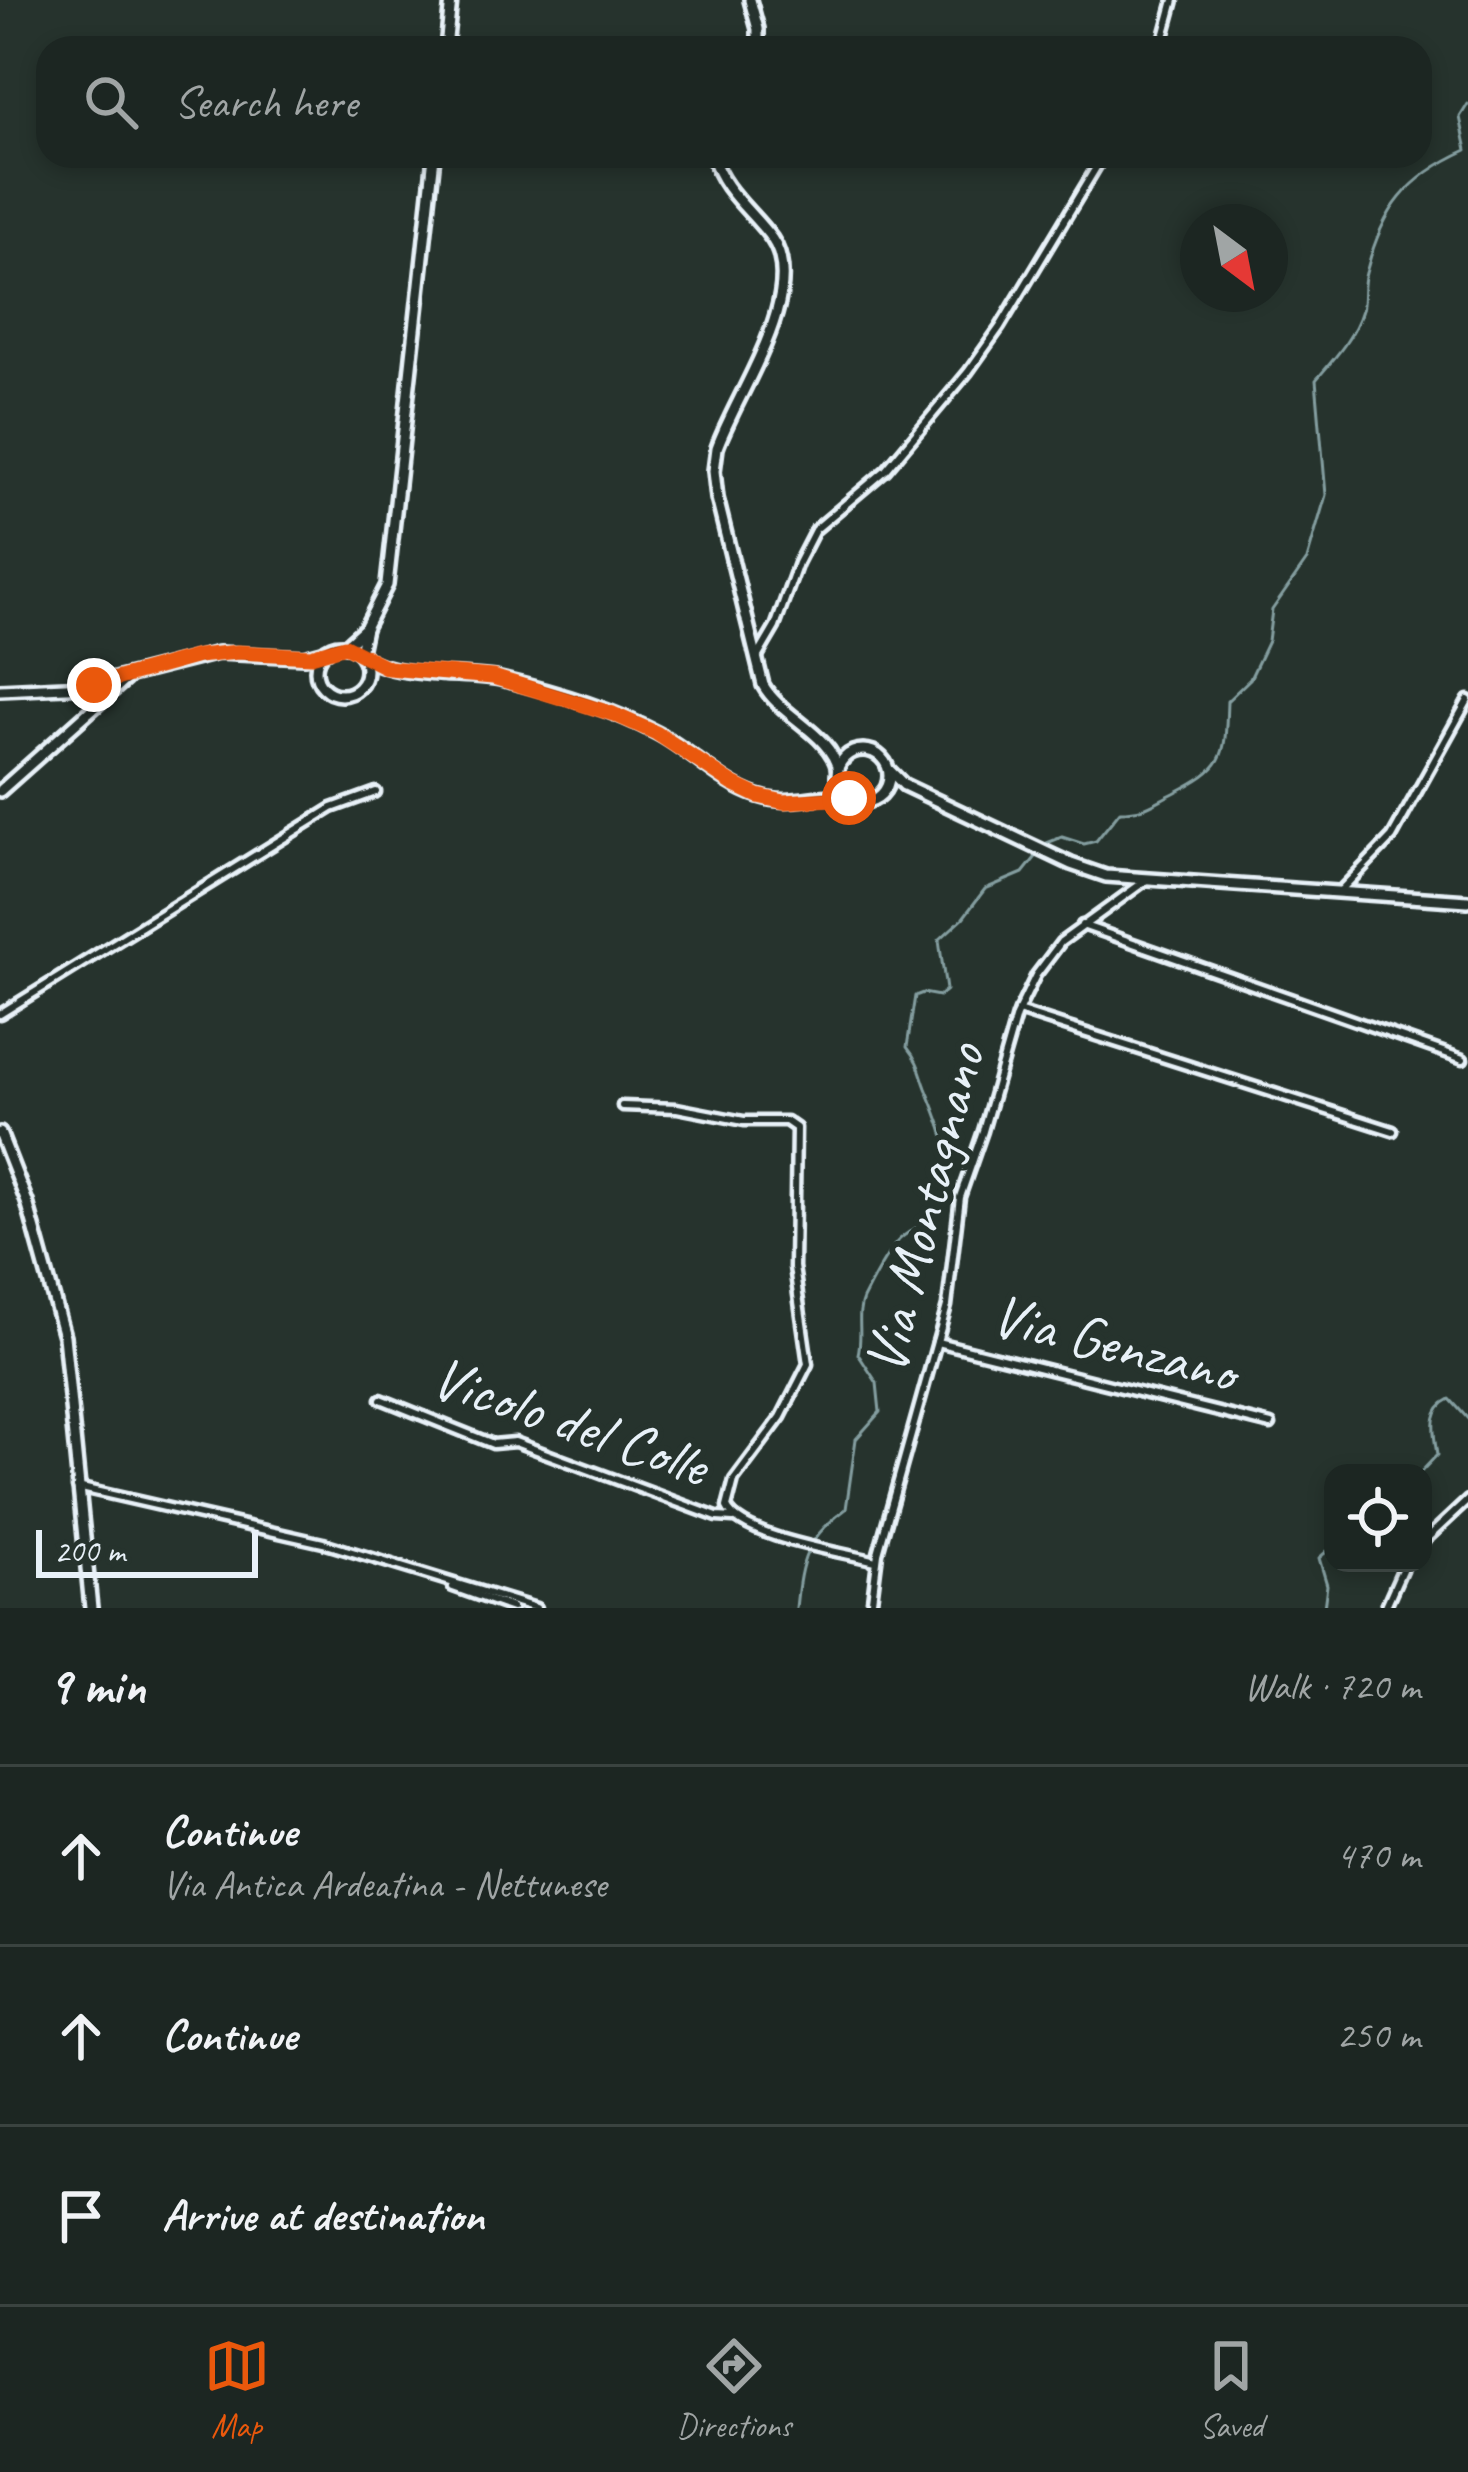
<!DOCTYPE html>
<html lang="en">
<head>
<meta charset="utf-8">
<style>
  :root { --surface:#1c2622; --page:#29322f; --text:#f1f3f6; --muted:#a0a5a5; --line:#3a4340; --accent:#ea580c }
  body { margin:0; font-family:Caveat,sans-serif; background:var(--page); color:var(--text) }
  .controls { position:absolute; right:36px; bottom:36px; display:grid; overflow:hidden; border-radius:24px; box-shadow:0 6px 18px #0003 }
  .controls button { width:108px; height:108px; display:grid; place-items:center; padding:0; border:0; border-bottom:3px solid var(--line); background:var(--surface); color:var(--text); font:60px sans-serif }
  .compass { position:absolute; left:1180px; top:204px; width:108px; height:108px; border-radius:50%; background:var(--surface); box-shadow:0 6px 18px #0003; rotate:148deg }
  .scale { position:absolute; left:36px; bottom:30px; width:222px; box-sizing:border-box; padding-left:12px; border:6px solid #e8f1f8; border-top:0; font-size:33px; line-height:42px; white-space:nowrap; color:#e8f1f8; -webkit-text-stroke:9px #26332d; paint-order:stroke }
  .stop { position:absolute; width:36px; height:36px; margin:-27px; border:9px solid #ea580c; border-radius:50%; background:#fff }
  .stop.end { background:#ea580c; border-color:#fff; box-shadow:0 3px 12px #0008 }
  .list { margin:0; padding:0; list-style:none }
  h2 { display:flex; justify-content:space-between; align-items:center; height:156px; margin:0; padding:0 48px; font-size:51px }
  h2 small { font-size:39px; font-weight:400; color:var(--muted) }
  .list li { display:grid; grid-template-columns:78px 1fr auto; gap:36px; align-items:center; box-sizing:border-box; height:180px; padding:0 48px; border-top:3px solid var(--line) }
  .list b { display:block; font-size:45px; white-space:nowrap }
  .list p { margin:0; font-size:39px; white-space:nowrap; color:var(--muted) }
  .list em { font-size:39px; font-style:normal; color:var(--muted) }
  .icon { flex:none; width:66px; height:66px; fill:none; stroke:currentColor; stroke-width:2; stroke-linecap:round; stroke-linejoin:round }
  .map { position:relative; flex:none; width:1468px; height:1608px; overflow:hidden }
  .search { position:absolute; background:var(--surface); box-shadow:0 6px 18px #0003; left:36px; right:36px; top:36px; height:132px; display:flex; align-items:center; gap:30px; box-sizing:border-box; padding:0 42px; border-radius:36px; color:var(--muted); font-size:45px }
  .sheet { height:696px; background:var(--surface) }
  nav { display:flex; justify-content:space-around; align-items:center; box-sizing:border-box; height:168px; border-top:3px solid var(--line); background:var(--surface); font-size:33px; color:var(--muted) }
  nav a { display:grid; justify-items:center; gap:6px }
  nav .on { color:var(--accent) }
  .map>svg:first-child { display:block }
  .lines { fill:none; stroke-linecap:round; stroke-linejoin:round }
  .stream { stroke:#849ea0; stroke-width:3 }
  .street-casing { stroke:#e8f1f8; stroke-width:15 }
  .secondary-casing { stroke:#e8f1f8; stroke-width:18 }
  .street { stroke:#26332d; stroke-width:6 }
  .secondary { stroke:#26332d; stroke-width:9 }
  .route { stroke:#ea580c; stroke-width:15 }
  .labels { text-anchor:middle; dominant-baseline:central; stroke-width:12; stroke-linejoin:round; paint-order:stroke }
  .street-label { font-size:60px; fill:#e8f1f8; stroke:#26332d }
</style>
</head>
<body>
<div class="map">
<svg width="1468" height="1608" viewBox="0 0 1468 1608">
  <rect width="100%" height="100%" fill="#26332d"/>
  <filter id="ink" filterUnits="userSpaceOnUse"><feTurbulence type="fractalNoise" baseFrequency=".00833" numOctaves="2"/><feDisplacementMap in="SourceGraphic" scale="24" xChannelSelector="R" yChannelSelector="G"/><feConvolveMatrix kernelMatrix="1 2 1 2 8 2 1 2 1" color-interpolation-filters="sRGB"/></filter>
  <g filter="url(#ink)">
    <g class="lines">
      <g class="stream">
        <path d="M1420 1473 1437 1455C1434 1433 1427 1410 1450 1399L1468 1419"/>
        <path d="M796 1608C801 1560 805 1539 846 1509L856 1439 880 1412 877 1383 858 1354C863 1335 856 1314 863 1299 872 1281 884 1257 897 1242 909 1228 931 1224 940 1206 961 1167 941 1125 926 1088 920 1072 919 1062 907 1047L915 996 923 993 939 996 946 990 939 940 963 918 985 889 1023 873 1047 843 1062 837 1084 844 1096 841 1120 811C1146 811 1151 804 1174 793 1226 766 1225 760 1227 701L1250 679 1268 641 1272 610 1307 560 1326 495 1316 380C1334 359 1354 337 1362 310 1365 298 1362 285 1366 273 1382 209 1407 177 1467 150L1460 117 1468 104"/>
        <polyline points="1324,1608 1327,1585 1319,1558 1333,1546"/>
      </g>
      <defs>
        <g id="street">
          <polyline points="1161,48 1174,0"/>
          <polyline points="758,656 775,627 798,563 815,530 886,470 968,372 1000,327 1103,156"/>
          <polyline points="1341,890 1392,837 1468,700"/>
          <polyline points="1082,925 1463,1059"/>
          <polyline points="1018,1011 1393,1131"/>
          <polyline points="0,1014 332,808 376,792"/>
          <path d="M622 1106 677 1108 744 1121H786L796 1128 794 1267 808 1364 781 1417 734 1480 727 1507C740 1537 842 1552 876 1561"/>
          <polyline points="937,1342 1271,1425"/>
          <polyline points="381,1399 493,1444 515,1442 717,1517 733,1518"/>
          <polyline points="77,1487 323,1543 536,1608"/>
          <polyline points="1423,1542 1468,1500"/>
          <polyline points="453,1587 512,1608"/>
          <polyline points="871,1608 878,1553 947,1306 960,1197 983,1131 1016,1016 1036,975 1061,942 1145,881"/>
          <polyline points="1385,1608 1405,1563"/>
        </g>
        <g id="secondary">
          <polyline points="750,0 758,29 758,48"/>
          <polyline points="446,48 451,0"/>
          <path d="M713 156C721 190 753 212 772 239 809 293 736 394 717 448L714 471 717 498 763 685C781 717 831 734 838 770"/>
          <path d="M365 628 360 652C380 679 466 672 500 679 552 691 610 708 657 733 692 751 720 784 758 796 793 808 819 791 849 798"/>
          <circle cx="341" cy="670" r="25"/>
          <polyline points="345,646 365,628 387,585 434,156"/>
          <polyline points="0,690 87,686 218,653 304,657 326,651"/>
          <circle cx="863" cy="776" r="26"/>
          <polyline points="889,770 904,785 1071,864 1106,876 1468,901"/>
          <polyline points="0,791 126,679"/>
          <polyline points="0,1133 27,1202 64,1336 91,1608"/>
        </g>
      </defs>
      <use href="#street" class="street-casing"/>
      <use href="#secondary" class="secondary-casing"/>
      <use href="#street" class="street"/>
      <use href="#secondary" class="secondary"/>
    </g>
  </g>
  <g class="lines" filter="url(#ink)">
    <polyline class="route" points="94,685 198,656 238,652 311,656 345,646 388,668 493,677 613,714 656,733 733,784 758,796 784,802 849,798"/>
  </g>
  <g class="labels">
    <g class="street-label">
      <text transform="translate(924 1209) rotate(-76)">Via Montagnano</text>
      <text transform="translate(1114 1343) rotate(14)">Via Genzano</text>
      <text transform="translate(570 1421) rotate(19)">Vicolo del Colle</text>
    </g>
  </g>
</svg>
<div class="controls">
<button><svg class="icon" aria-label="locate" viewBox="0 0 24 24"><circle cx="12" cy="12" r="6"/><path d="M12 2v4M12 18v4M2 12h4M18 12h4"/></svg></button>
</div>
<svg class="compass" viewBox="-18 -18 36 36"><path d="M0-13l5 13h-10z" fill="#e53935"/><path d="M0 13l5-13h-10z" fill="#a0a5a5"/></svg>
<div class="scale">200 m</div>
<div class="stop" style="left:849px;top:798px"></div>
<div class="stop end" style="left:94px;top:685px"></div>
<div class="search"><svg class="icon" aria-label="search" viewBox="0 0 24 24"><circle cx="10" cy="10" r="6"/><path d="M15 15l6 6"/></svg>Search here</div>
</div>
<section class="sheet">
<h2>9 min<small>Walk · 720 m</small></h2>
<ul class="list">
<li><svg class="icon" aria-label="ahead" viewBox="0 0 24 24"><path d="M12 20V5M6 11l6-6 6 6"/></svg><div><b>Continue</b><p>Via Antica Ardeatina - Nettunese</p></div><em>470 m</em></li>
<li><svg class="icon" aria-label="ahead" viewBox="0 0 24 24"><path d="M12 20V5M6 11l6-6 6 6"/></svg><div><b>Continue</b></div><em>250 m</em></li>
<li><svg class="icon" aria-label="arrive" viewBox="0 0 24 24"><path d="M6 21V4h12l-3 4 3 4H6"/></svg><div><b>Arrive at destination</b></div></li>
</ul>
</section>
<nav>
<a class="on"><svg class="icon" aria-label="map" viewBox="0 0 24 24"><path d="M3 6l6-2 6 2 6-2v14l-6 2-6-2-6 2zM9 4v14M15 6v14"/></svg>Map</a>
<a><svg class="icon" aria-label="directions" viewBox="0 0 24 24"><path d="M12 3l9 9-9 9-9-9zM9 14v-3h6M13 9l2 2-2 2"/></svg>Directions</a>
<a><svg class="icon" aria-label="saved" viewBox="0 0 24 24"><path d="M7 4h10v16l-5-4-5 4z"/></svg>Saved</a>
</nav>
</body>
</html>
